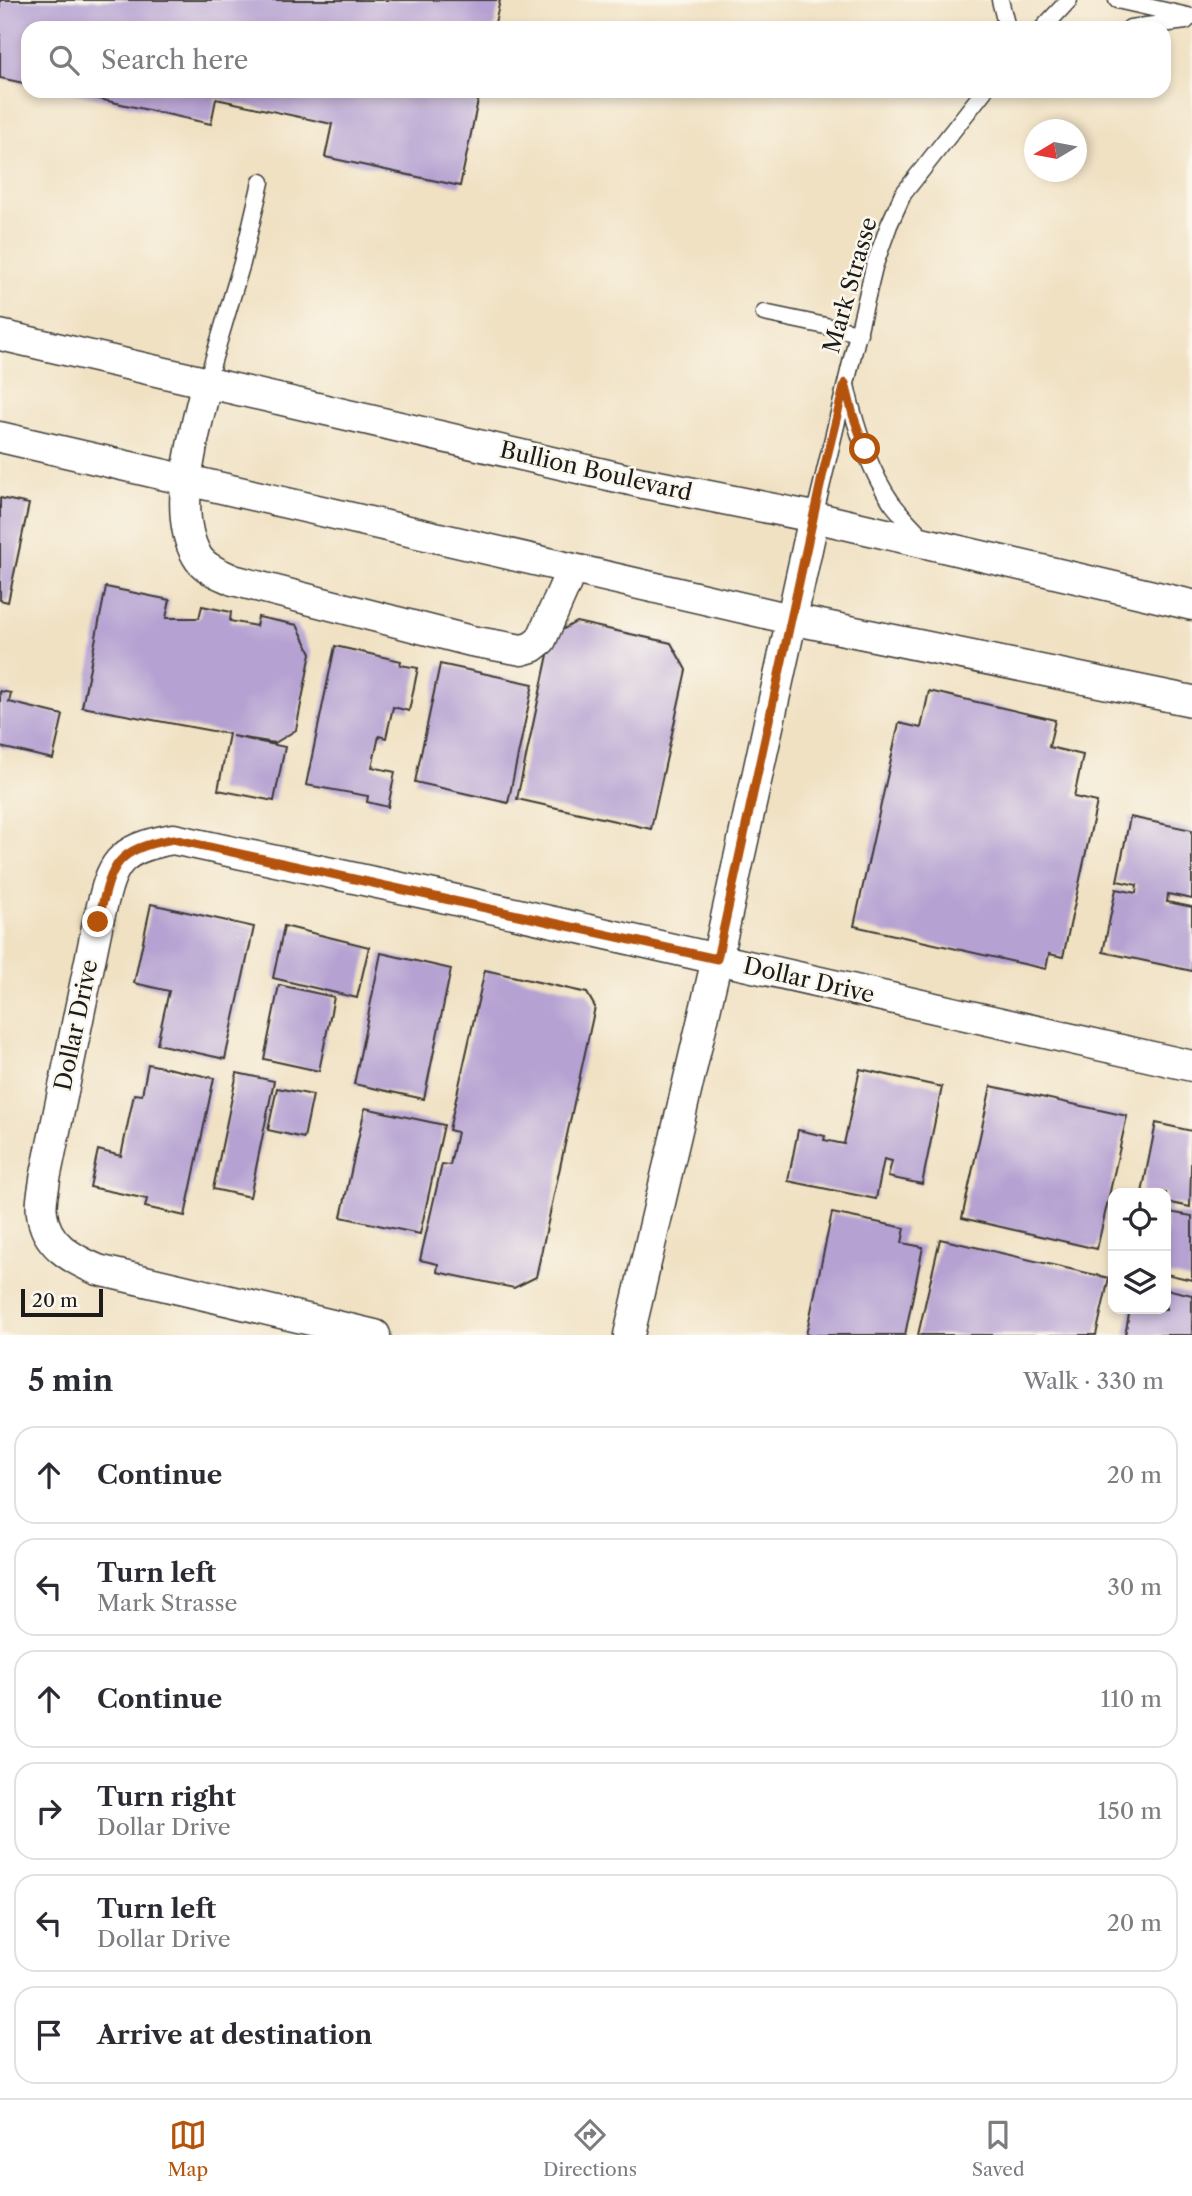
<!DOCTYPE html>
<html lang="en">
<head>
<meta charset="utf-8">
<style>
  :root { --surface:#fff; --page:#f2f2f3; --text:#2b2b33; --muted:#7c7c81; --line:#e1e1e2; --accent:#b45309 }
  body { margin:0; font-family:"Libre Caslon Text",serif; background:var(--page); color:var(--text) }
  .controls { position:absolute; right:21px; bottom:21px; display:grid; overflow:hidden; border-radius:14px; box-shadow:0 4px 10px #0003 }
  .controls button { width:63px; height:63px; display:grid; place-items:center; padding:0; border:0; border-bottom:2px solid var(--line); background:var(--surface); color:var(--text); font:35px sans-serif }
  .compass { position:absolute; left:1024px; top:119px; width:63px; height:63px; border-radius:50%; background:var(--surface); box-shadow:0 4px 10px #0003; rotate:260deg }
  .scale { position:absolute; left:21px; bottom:18px; width:82px; box-sizing:border-box; padding-left:7px; border:4px solid #1c1c1c; border-top:0; font-size:19px; line-height:24px; white-space:nowrap; color:#1c1c1c; -webkit-text-stroke:5px #fbf7ec; paint-order:stroke }
  .stop { position:absolute; width:21px; height:21px; margin:-16px; border:5px solid #b45309; border-radius:50%; background:#fff }
  .stop.end { background:#b45309; border-color:#fff; box-shadow:0 2px 7px #0008 }
  .list { margin:0; padding:0; list-style:none }
  h2 { display:flex; justify-content:space-between; align-items:center; height:91px; margin:0; padding:0 28px; font-size:30px }
  h2 small { font-size:23px; font-weight:400; color:var(--muted) }
  .list li { display:grid; grid-template-columns:46px 1fr auto; gap:21px; align-items:center; box-sizing:border-box; height:98px; margin:0 14px 14px; padding:0 14px; border:2px solid var(--line); border-radius:21px }
  .list b { display:block; font-size:26px; white-space:nowrap }
  .list p { margin:0; font-size:23px; white-space:nowrap; color:var(--muted) }
  .list em { font-size:23px; font-style:normal; color:var(--muted) }
  .icon { flex:none; width:38px; height:38px; fill:none; stroke:currentColor; stroke-width:2; stroke-linecap:round; stroke-linejoin:round }
  .map { position:relative; flex:none; width:1192px; height:1335px; overflow:hidden }
  .search { position:absolute; background:var(--surface); box-shadow:0 4px 10px #0003; left:21px; right:21px; top:21px; height:77px; display:flex; align-items:center; gap:18px; box-sizing:border-box; padding:0 24px; border-radius:21px; color:var(--muted); font-size:26px }
  .sheet { height:763px; background:var(--surface) }
  nav { display:flex; justify-content:space-around; align-items:center; box-sizing:border-box; height:98px; border-top:2px solid var(--line); background:var(--surface); font-size:19px; color:var(--muted) }
  nav a { display:grid; justify-items:center; gap:4px }
  nav .on { color:var(--accent) }
  .map>svg:first-child { display:block }
  .building { fill:#b5a1d2 }
  .lines { fill:none; stroke-linecap:round; stroke-linejoin:round }
  .lane-casing { stroke:#3c3a35; stroke-width:19 }
  .street-casing { stroke:#3c3a35; stroke-width:33 }
  .lane { stroke:#fff; stroke-width:16 }
  .street { stroke:#fff; stroke-width:30 }
  .route { stroke:#b45309; stroke-width:9 }
  .labels { text-anchor:middle; dominant-baseline:central; stroke-width:5; stroke-linejoin:round; paint-order:stroke }
  .street-label { font-size:23px; fill:#1c1c1c; stroke:#fbf7ec }
</style>
</head>
<body>
<div class="map">
<svg width="1192" height="1335" viewBox="0 0 1192 1335">
  <rect width="100%" height="100%" fill="#fbf7ec"/>
  <filter id="ink" filterUnits="userSpaceOnUse"><feTurbulence type="fractalNoise" baseFrequency=".0143" numOctaves="2"/><feDisplacementMap in="SourceGraphic" scale="14" xChannelSelector="R" yChannelSelector="G"/><feConvolveMatrix kernelMatrix="1 2 1 2 8 2 1 2 1" color-interpolation-filters="sRGB"/></filter>
  <filter id="wash" filterUnits="userSpaceOnUse"><feTurbulence type="fractalNoise" baseFrequency=".00686" numOctaves="4" result="noise"/><feDisplacementMap in="SourceGraphic" scale="28" xChannelSelector="R" yChannelSelector="G"/><feGaussianBlur stdDeviation="1.57" result="paint"/><feColorMatrix in="noise" values="0 0 0 0 0 0 0 0 0 0 0 0 0 0 0 0 0 1.4 0 .05"/><feComposite in="paint" operator="in"/></filter>
  <g filter="url(#wash)">
    <rect width="100%" height="100%" fill="#f0e1c3"/>
    <g id="blocks">
      <g class="building">
        <polygon points="0,0 500,0 494,28 28,28 28,84 0,78"/>
        <polygon points="63,91 480,91 460,186 325,157 332,124 216,99 211,124"/>
        <polygon points="0,498 29,504 8,602 0,600"/>
        <polygon points="106,587 170,600 166,618 199,618 202,606 231,612 230,621 256,626 258,617 297,625 311,653 296,730 275,743 232,736 285,747 274,801 218,790 229,734 82,707"/>
        <polygon points="576,622 671,643 686,670 651,829 517,799 552,636"/>
        <polygon points="335,646 401,661 400,665 418,668 409,711 393,707 386,738 379,736 372,767 395,772 388,807 367,802 368,796 306,785"/>
        <polygon points="440,664 533,684 508,803 415,782"/>
        <polygon points="0,691 11,693 9,702 63,715 53,759 0,747"/>
        <polygon points="929,691 1055,720 1049,747 1083,755 1074,797 1097,802 1063,957 1049,954 1046,969 854,926 899,723 921,728"/>
        <polygon points="1130,817 1192,830 1192,899 1168,894 1167,902 1192,907 1192,971 1103,952 1116,889 1136,893 1137,885 1117,881"/>
        <polygon points="151,904 254,927 225,1059 157,1044 169,991 134,983"/>
        <polygon points="284,926 369,947 357,998 273,978"/>
        <polygon points="381,953 451,969 424,1099 354,1084"/>
        <polygon points="485,970 587,993 595,1007 536,1277 514,1288 437,1272 438,1264 420,1260 442,1164 450,1165 457,1132 449,1130"/>
        <polygon points="279,985 334,997 319,1071 264,1059"/>
        <polygon points="148,1064 214,1078 185,1216 145,1207 147,1199 90,1187 98,1150 121,1156 134,1094 142,1095"/>
        <polygon points="860,1069 942,1087 922,1184 888,1177 892,1161 884,1159 876,1199 788,1181 798,1130 825,1136 824,1140 844,1144"/>
        <polygon points="237,1073 274,1081 250,1197 213,1189"/>
        <polygon points="991,1086 1127,1116 1097,1249 962,1218"/>
        <polygon points="277,1088 313,1095 304,1138 268,1130"/>
        <polygon points="365,1108 444,1125 420,1234 341,1217"/>
        <polygon points="1156,1123 1192,1131 1190,1207 1171,1203 1169,1212 1192,1216 1192,1280 1166,1274 1166,1193 1142,1193"/>
        <polygon points="832,1213 905,1228 902,1243 923,1247 905,1335 806,1335"/>
        <polygon points="940,1239 1109,1278 1096,1335 918,1335"/>
        <polygon points="1166,1289 1192,1295 1192,1335 1125,1335 1130,1309 1166,1309"/>
      </g>
    </g>
  </g>
  <g filter="url(#ink)">
    <use href="#blocks" fill-opacity="0" stroke="#3c3a35" stroke-width="2"/>
    <g class="lines">
      <defs>
        <g id="lane">
          <polyline points="1000,0 1007,28"/>
          <polyline points="1117,0 1192,17"/>
          <polyline points="1043,28 1069,0"/>
          <polyline points="1130,28 1186,21"/>
          <polyline points="764,313 859,333"/>
          <polyline points="207,381 242,263 261,182"/>
          <path d="M846 385C855 425 868 469 892 503 902 516 914 528 925 540"/>
          <polyline points="814,517 874,267 889,225 903,194 984,91"/>
        </g>
        <g id="street">
          <polyline points="0,335 643,483 814,517 1192,605"/>
          <path d="M207 381C196 430 170 510 197 556 204 569 221 574 233 580L471 641 522 650 532 647 541 640 572 569"/>
          <polyline points="0,437 791,619 1192,701"/>
          <path d="M375 1335 98 1270C72 1259 45 1244 42 1213 40 1202 44 1190 45 1179L98 922C112 866 112 850 173 839L438 896 1192 1066"/>
          <polyline points="629,1335 717,959 814,517"/>
        </g>
      </defs>
      <use href="#lane" class="lane-casing"/>
      <use href="#street" class="street-casing"/>
      <use href="#lane" class="lane"/>
      <use href="#street" class="street"/>
    </g>
  </g>
  <g class="lines" filter="url(#ink)">
    <path class="route" d="M98 922C112 866 112 850 173 839L717 959 822 477 845 383 853 415 865 449"/>
  </g>
  <g class="labels">
    <g class="street-label">
      <text transform="translate(850 285) rotate(-74)">Mark Strasse</text>
      <text transform="translate(596 471) rotate(13)">Bullion Boulevard</text>
      <text transform="translate(809 980) rotate(13)">Dollar Drive</text>
      <text transform="translate(76 1025) rotate(-78)">Dollar Drive</text>
    </g>
  </g>
</svg>
<div class="controls">
<button><svg class="icon" aria-label="locate" viewBox="0 0 24 24"><circle cx="12" cy="12" r="6"/><path d="M12 2v4M12 18v4M2 12h4M18 12h4"/></svg></button>
<button><svg class="icon" aria-label="layers" viewBox="0 0 24 24"><path d="M12 4l9 5-9 5-9-5zM3 14l9 5 9-5"/></svg></button>
</div>
<svg class="compass" viewBox="-18 -18 36 36"><path d="M0-13l5 13h-10z" fill="#e53935"/><path d="M0 13l5-13h-10z" fill="#7c7c81"/></svg>
<div class="scale">20 m</div>
<div class="stop" style="left:865px;top:449px"></div>
<div class="stop end" style="left:98px;top:922px"></div>
<div class="search"><svg class="icon" aria-label="search" viewBox="0 0 24 24"><circle cx="10" cy="10" r="6"/><path d="M15 15l6 6"/></svg>Search here</div>
</div>
<section class="sheet">
<h2>5 min<small>Walk · 330 m</small></h2>
<ul class="list">
<li><svg class="icon" aria-label="ahead" viewBox="0 0 24 24"><path d="M12 20V5M6 11l6-6 6 6"/></svg><div><b>Continue</b></div><em>20 m</em></li>
<li><svg class="icon" aria-label="left" viewBox="0 0 24 24"><path d="M17 20v-9H6M10 6l-5 5 5 5"/></svg><div><b>Turn left</b><p>Mark Strasse</p></div><em>30 m</em></li>
<li><svg class="icon" aria-label="ahead" viewBox="0 0 24 24"><path d="M12 20V5M6 11l6-6 6 6"/></svg><div><b>Continue</b></div><em>110 m</em></li>
<li><svg class="icon" aria-label="right" viewBox="0 0 24 24"><path d="M7 20v-9h11M14 6l5 5-5 5"/></svg><div><b>Turn right</b><p>Dollar Drive</p></div><em>150 m</em></li>
<li><svg class="icon" aria-label="left" viewBox="0 0 24 24"><path d="M17 20v-9H6M10 6l-5 5 5 5"/></svg><div><b>Turn left</b><p>Dollar Drive</p></div><em>20 m</em></li>
<li><svg class="icon" aria-label="arrive" viewBox="0 0 24 24"><path d="M6 21V4h12l-3 4 3 4H6"/></svg><div><b>Arrive at destination</b></div></li>
</ul>
</section>
<nav>
<a class="on"><svg class="icon" aria-label="map" viewBox="0 0 24 24"><path d="M3 6l6-2 6 2 6-2v14l-6 2-6-2-6 2zM9 4v14M15 6v14"/></svg>Map</a>
<a><svg class="icon" aria-label="directions" viewBox="0 0 24 24"><path d="M12 3l9 9-9 9-9-9zM9 14v-3h6M13 9l2 2-2 2"/></svg>Directions</a>
<a><svg class="icon" aria-label="saved" viewBox="0 0 24 24"><path d="M7 4h10v16l-5-4-5 4z"/></svg>Saved</a>
</nav>
</body>
</html>
